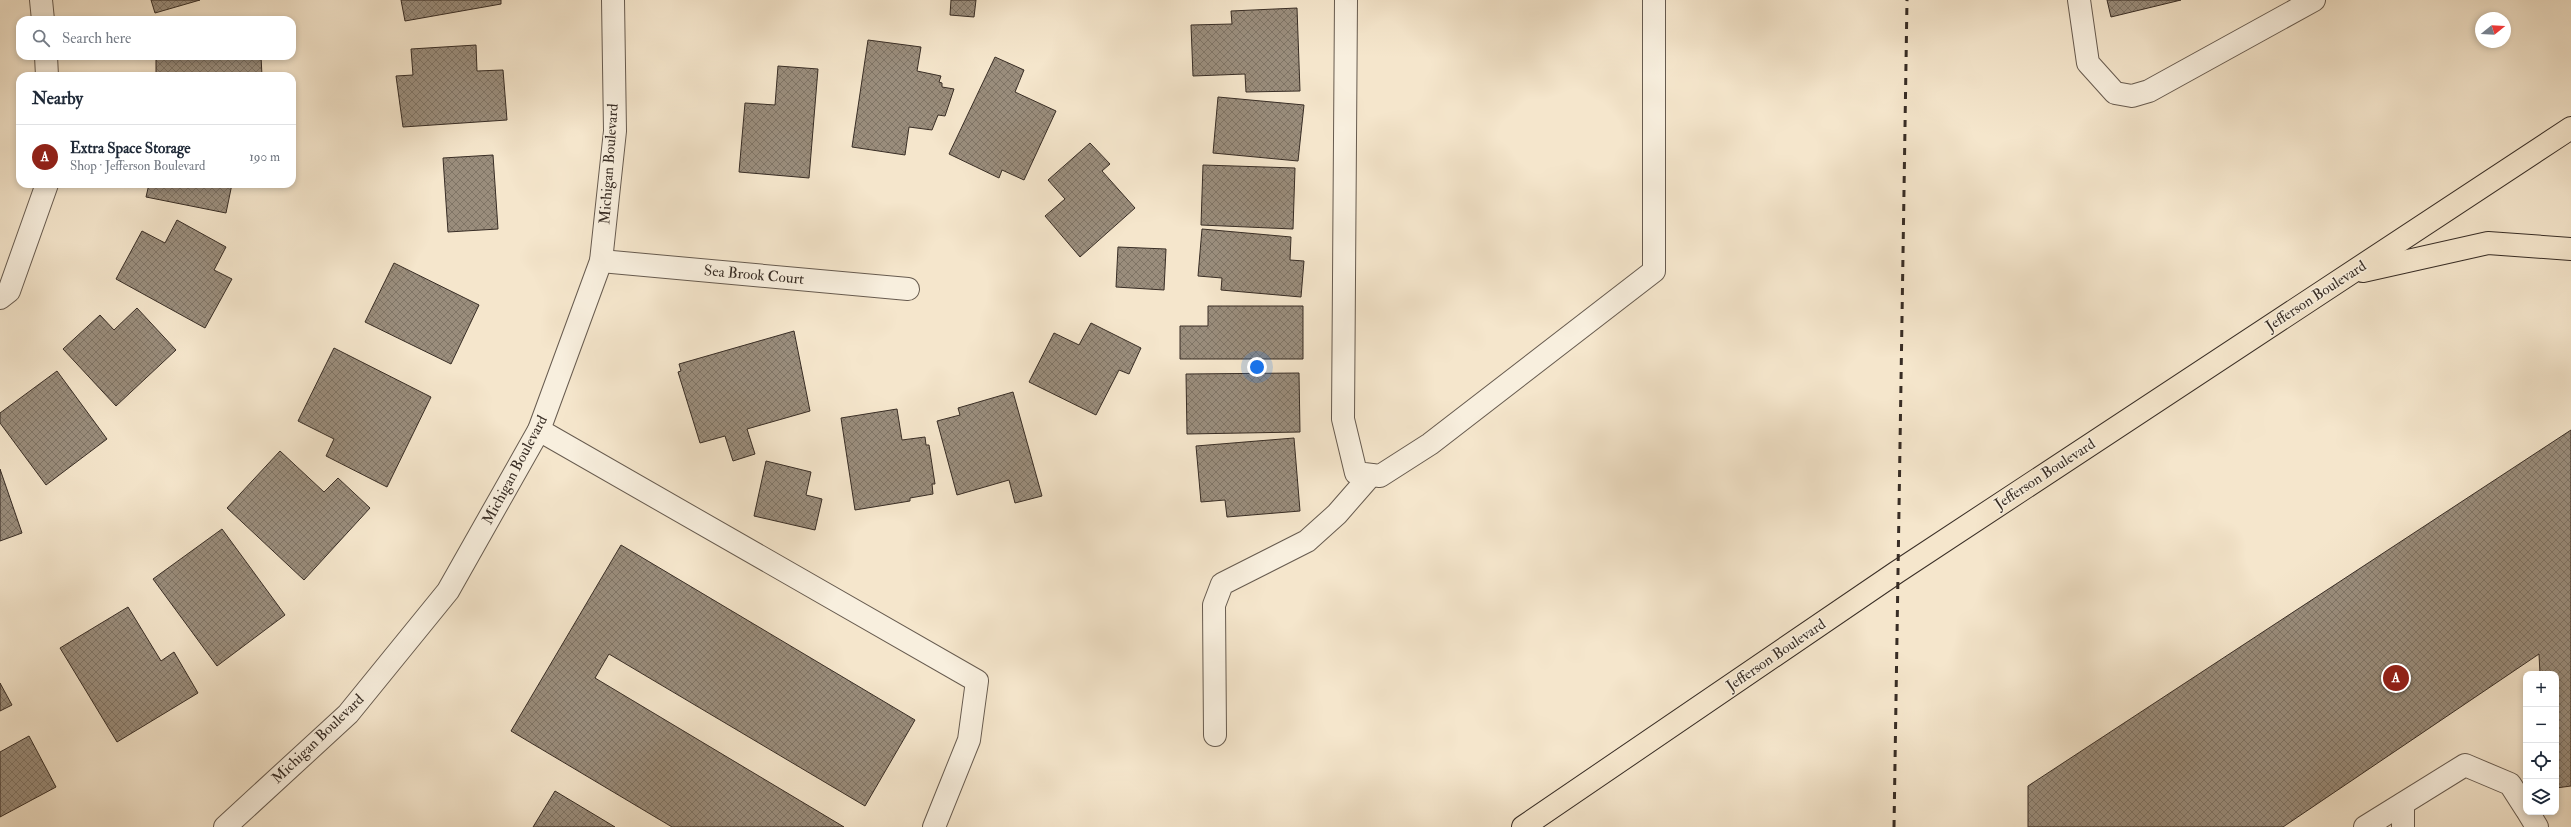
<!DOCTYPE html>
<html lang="en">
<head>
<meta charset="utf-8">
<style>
  :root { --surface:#fff; --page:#f2f2f3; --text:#1f2937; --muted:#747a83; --line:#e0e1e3; --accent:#8f2418 }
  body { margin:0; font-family:"IM FELL Double Pica",serif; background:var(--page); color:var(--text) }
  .controls { position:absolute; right:12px; bottom:12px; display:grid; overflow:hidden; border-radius:8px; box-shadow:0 2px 6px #0003 }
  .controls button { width:36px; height:36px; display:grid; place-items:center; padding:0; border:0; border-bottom:1px solid var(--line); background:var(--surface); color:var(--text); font:20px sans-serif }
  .compass { position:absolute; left:2475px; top:12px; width:36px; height:36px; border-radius:50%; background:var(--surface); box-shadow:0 2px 6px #0003; rotate:72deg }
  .you { position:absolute; left:1257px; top:367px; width:14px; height:14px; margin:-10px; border:3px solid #fff; border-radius:50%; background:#1a73e8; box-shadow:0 0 0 6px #1a73e833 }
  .badge { display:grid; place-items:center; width:26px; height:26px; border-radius:50%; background:var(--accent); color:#fff; font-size:13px; font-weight:700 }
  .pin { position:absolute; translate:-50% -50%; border:2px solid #fff; box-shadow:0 1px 4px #0006 }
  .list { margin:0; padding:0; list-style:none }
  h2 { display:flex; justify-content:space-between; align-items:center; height:52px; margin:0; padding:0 16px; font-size:17px }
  h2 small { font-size:13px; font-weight:400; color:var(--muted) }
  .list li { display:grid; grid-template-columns:26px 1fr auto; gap:12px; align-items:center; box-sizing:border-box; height:64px; padding:0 16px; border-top:1px solid var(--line) }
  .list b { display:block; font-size:15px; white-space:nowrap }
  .list p { margin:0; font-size:13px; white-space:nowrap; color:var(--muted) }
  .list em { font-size:13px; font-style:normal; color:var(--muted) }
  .icon { flex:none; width:22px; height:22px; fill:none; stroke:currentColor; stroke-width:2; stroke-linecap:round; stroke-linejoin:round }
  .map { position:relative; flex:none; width:2571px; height:827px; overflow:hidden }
  .search { position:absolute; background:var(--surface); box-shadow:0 2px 6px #0003; left:16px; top:16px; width:280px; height:44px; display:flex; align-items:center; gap:10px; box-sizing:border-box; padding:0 14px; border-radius:12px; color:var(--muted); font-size:15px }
  .panel { position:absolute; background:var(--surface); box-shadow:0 2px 6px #0003; left:16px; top:72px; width:280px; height:116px; border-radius:12px }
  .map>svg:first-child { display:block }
  .building { fill:url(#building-cross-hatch); stroke:#382d25 }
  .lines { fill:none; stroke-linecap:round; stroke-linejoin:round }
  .minor-casing { stroke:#675b4f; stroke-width:24 }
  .major-casing { stroke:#382d25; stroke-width:24 }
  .minor { stroke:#f8efde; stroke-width:22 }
  .major { stroke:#f5e6cc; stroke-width:22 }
  .rail { stroke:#382d25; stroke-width:3; stroke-dasharray:7 7; stroke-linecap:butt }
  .labels { text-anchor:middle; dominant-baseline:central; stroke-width:3; stroke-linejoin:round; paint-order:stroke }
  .street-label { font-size:15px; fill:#382d25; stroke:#f8efde }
</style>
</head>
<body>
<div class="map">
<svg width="2571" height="827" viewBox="0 0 2571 827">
  <defs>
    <pattern id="building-cross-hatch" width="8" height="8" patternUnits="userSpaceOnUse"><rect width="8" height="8" fill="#9a8d7c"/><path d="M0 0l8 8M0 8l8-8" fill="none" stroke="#7f7465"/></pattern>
  </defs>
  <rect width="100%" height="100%" fill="#f5e6cc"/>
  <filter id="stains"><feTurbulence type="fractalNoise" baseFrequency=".005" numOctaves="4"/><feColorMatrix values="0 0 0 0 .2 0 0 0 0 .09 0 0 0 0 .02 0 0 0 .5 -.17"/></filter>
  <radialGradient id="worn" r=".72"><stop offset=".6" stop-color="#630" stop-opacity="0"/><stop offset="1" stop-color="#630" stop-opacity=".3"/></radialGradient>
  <g class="building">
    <polygon points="151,0 200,0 155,13"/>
    <polygon points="401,0 501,0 501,4 405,21"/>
    <polygon points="951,0 976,0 974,17 950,15"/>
    <polygon points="2107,0 2181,0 2111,17"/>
    <polygon points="1297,8 1300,91 1246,92 1245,74 1193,76 1191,25 1232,24 1231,11"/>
    <polygon points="868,40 921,47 917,71 941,76 939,82 942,83 942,87 954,89 945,116 938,115 932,130 909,127 905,155 852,147"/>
    <polygon points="476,45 477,71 503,70 507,120 403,127 396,76 413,75 411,49"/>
    <polygon points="156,56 261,56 262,76 156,76"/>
    <polygon points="995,57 1024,70 1015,92 1056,111 1024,180 1002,170 999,178 949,154"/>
    <polygon points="778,66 818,69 809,178 739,172 745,103 775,105"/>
    <polygon points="1218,97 1304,105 1298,161 1213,153"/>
    <polygon points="1090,143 1110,164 1102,171 1135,208 1080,257 1045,216 1065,199 1048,180"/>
    <polygon points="493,155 498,229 448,232 443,158"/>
    <polygon points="1203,165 1295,168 1293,229 1201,225"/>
    <polygon points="149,184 232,184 226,213 146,197"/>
    <polygon points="177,220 226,247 214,270 232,279 205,328 116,279 142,231 165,243"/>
    <polygon points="1202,229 1291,237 1290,260 1304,261 1301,297 1221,290 1222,278 1198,276"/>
    <polygon points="1118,247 1166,249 1164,290 1116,287"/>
    <polygon points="394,263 479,305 451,364 365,322"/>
    <polygon points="1208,306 1303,306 1303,359 1180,359 1180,326 1208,326"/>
    <polygon points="137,308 176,350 116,406 63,349 100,315 114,330"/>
    <polygon points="1091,323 1141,348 1129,374 1119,370 1096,415 1029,382 1054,333 1079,345"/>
    <polygon points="794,331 810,411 747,429 755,454 733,461 725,436 700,443 678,372 681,371 679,364"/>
    <polygon points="334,348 431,397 387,487 326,456 334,439 298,421"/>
    <polygon points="57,371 107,439 46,485 0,423 0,413"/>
    <polygon points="1299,373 1300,432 1187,434 1186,374"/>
    <polygon points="1013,392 1042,496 1015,503 1009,480 957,495 937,421 960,415 958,408"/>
    <polygon points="897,409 902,440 925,437 926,445 929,445 935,484 932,484 933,494 910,498 910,501 855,510 841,418"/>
    <polygon points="2571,430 2571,786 2556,788 2556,674 2540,674 2539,654 2283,827 2028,827 2028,786"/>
    <polygon points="1294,438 1300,511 1227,517 1225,500 1201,502 1196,446"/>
    <polygon points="280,451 324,492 338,478 370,508 304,580 227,508"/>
    <polygon points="766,461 811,472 806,495 822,499 815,530 754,516"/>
    <polygon points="0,469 22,533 0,541"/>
    <polygon points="222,529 285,615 217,666 153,579"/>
    <polygon points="621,545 915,720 865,806 609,654 595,678 844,827 672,827 511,731"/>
    <polygon points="128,607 161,661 174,652 198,693 117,742 60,648"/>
    <polygon points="0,683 12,705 0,711"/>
    <polygon points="29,736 56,787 0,817 0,752"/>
    <polygon points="555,791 615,827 533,827"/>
  </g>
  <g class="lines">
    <defs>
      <g id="minor">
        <polyline points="41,0 43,20"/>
        <polyline points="1346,0 1343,419 1356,473 1380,476 1430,444 1654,271 1654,0"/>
        <polyline points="2079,0 2088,63 2115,93 2132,96 2149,91 2314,0"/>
        <polyline points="46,56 47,76"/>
        <polyline points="601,261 908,289"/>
        <polyline points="0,298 9,291 47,184"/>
        <polyline points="539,430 977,681 969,740 934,827"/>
        <polyline points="1215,735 1214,605 1222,584 1307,541 1337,514 1371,475"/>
        <polyline points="2403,804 2403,827"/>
        <polyline points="2528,812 2537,827"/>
        <polyline points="225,827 348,714 448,591 539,430 601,261 615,131 613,0"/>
        <polyline points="2365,827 2465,765 2510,784 2526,809"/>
      </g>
      <g id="major">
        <polyline points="2363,271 2488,243 2571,249"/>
        <polyline points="1523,827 1897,572 2571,128"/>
      </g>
    </defs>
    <use href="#minor" class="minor-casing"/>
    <use href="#major" class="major-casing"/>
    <use href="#minor" class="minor"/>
    <use href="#major" class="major"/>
    <polyline class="rail" points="1894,827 1907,0"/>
  </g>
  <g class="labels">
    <g class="street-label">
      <text transform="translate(609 164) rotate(-86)">Michigan Boulevard</text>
      <text transform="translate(754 275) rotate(5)">Sea Brook Court</text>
      <text transform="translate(2316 296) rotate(-33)">Jefferson Boulevard</text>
      <text transform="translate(515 470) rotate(-62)">Michigan Boulevard</text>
      <text transform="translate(2045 474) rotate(-33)">Jefferson Boulevard</text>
      <text transform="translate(1776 655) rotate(-34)">Jefferson Boulevard</text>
      <text transform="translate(318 739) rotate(-44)">Michigan Boulevard</text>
    </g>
  </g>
  <rect width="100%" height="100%" filter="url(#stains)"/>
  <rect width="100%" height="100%" fill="url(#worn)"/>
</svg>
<div class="controls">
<button>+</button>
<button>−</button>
<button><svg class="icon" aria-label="locate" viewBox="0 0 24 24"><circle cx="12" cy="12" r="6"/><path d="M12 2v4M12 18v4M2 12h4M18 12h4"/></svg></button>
<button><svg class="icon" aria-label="layers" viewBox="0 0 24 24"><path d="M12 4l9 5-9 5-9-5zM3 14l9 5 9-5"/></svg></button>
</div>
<svg class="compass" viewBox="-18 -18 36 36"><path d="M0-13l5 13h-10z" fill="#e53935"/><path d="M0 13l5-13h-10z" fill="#747a83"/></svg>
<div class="you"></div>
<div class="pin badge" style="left:2396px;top:678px">A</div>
<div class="search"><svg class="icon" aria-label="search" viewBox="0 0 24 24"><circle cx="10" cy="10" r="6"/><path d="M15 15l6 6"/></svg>Search here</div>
<section class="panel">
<h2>Nearby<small></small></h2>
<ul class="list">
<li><span class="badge">A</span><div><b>Extra Space Storage</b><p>Shop · Jefferson Boulevard</p></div><em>190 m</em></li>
</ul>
</section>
</div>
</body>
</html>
